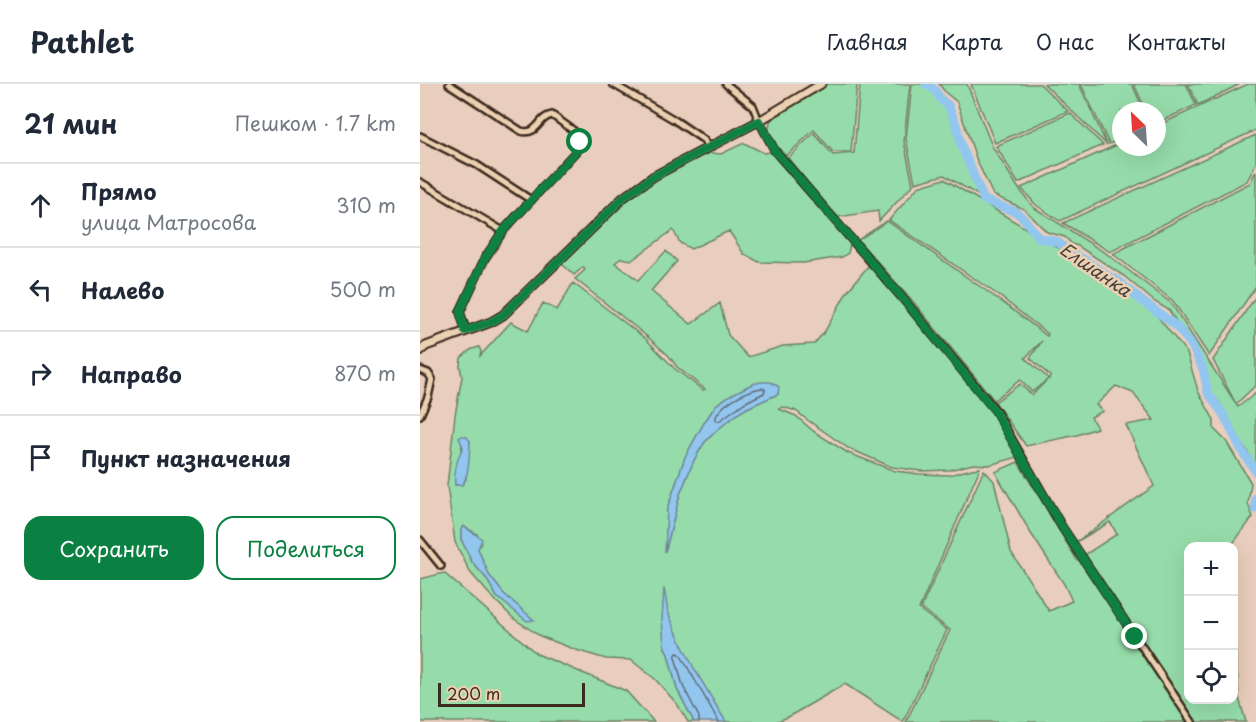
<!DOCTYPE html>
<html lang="ru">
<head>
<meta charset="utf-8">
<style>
  :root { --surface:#fff; --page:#f2f2f3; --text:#1f2937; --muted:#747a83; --line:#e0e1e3; --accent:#0b8043 }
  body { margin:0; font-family:"Playpen Sans",sans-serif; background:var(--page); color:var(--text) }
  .controls { position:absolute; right:18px; bottom:18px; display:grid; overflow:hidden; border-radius:12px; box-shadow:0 6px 24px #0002 }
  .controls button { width:54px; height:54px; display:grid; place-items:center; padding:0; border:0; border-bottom:2px solid var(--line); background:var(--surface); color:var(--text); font:30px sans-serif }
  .compass { position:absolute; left:692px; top:18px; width:54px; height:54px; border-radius:50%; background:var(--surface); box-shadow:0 6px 24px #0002; rotate:335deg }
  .scale { position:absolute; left:18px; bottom:15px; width:147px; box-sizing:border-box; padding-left:6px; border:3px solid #3b2a1e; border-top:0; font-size:16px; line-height:21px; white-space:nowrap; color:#3b2a1e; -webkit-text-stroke:4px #ebd1b2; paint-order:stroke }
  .stop { position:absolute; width:18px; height:18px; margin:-14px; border:4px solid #0b8043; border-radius:50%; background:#fff }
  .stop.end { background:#0b8043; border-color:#fff; box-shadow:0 2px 6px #0008 }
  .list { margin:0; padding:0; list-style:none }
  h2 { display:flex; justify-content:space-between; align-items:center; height:78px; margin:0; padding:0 24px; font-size:26px }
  h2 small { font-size:20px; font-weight:400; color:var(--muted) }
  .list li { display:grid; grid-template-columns:39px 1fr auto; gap:18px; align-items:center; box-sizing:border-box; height:84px; padding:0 24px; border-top:2px solid var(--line) }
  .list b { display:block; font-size:22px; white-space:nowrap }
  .list p { margin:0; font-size:20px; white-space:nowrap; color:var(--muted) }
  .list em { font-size:20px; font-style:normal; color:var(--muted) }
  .actions { display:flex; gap:12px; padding:18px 24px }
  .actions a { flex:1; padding:14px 0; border:2px solid var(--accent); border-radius:18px; text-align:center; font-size:21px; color:var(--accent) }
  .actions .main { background:var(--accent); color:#fff }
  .icon { flex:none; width:33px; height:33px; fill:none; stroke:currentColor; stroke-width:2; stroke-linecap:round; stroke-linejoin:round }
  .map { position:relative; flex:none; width:836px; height:638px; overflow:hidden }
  header { display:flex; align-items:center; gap:36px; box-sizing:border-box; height:84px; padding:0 30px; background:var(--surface); border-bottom:2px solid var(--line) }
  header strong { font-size:28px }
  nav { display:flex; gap:33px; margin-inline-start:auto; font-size:21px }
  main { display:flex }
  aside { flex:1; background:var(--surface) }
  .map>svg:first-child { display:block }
  .green { fill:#96dcaa; stroke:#688364; stroke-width:1.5; fill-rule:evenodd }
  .water { fill:#92c6ef; stroke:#6f889b; stroke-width:1.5 }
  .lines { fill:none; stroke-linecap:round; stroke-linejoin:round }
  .shore { stroke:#5e6872; stroke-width:1.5 }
  .river { stroke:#92c6ef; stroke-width:9 }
  .street-casing { stroke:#3b2a1e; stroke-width:10 }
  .secondary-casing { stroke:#3b2a1e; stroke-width:11 }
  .street { stroke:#ebd1b2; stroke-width:5 }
  .secondary { stroke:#ebd1b2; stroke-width:7 }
  .route { stroke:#0b8043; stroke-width:8 }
  .labels { text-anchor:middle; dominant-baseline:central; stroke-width:5; stroke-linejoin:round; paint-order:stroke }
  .water-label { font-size:18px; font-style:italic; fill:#48413d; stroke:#ebd1b2 }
</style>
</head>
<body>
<header>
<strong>Pathlet</strong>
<nav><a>Главная</a><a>Карта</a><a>О нас</a><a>Контакты</a></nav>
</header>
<main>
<aside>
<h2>21 мин<small>Пешком · 1.7 km</small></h2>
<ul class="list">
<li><svg class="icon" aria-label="ahead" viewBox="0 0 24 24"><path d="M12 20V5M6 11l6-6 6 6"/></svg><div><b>Прямо</b><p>улица Матросова</p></div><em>310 m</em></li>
<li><svg class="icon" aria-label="left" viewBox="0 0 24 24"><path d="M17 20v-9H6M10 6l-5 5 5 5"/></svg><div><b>Налево</b></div><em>500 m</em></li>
<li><svg class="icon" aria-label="right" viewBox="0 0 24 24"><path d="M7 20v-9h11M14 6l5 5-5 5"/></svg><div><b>Направо</b></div><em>870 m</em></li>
<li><svg class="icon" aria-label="arrive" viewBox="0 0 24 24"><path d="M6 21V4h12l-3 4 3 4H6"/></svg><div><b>Пункт назначения</b></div></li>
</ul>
<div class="actions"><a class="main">Сохранить</a><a>Поделиться</a></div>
</aside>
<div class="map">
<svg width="836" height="638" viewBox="0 0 836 638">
  <rect width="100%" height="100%" fill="#eacebd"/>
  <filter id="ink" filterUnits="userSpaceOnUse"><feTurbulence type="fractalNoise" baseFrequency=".0167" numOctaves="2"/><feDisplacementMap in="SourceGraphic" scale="12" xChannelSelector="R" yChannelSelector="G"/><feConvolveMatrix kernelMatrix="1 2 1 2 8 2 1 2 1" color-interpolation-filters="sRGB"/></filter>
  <g filter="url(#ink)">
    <g class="green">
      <path d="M407 0H437L431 68H413L394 46 366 72C356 62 343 48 352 34Z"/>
      <polygon points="440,0 490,0 484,57 493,101 459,137 458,127 418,133 408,123 368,74 394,49 413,71 434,69"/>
      <path d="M492 0H510C527 17 538 26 540 51L566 116 524 91 495 99 486 55Z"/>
      <polygon points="519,0 547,0 572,62 597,102 613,123 687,170 751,219 818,323 836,309 836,383 827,367 816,352 812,340 799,318 790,308 787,301 786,291 783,281 771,255 760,244 749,226 735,218 704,192 658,162 652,160 645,153 627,148 604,125 573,111 557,77 537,18 526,9"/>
      <polygon points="551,0 620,0 648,27 575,59"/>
      <polygon points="624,0 659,0 687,61"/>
      <polygon points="661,0 712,0 724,27 701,27 701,55 689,60"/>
      <polygon points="714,0 766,0 776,21 737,39 737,27 726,27"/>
      <polygon points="768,0 820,0 778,21"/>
      <polygon points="828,0 836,0 836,46 640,137 616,121 601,104 701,59 701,63 737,63 737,42"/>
      <polygon points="650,29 683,61 598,99 576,62"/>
      <polygon points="836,51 836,79 827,97 690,168 643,139"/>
      <path d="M324 59 344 69 350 68 430 160 428 169 422 173 383 179 339 178 324 170 309 147 271 165 260 159 253 146 212 176 201 174 195 179 218 196 246 167 257 177 231 207 271 240 300 219 308 251 328 273 363 262 394 260 405 247 427 208 449 181 492 229 573 329 596 370 595 374 569 381 553 380 529 386 501 387 472 383 428 364 386 335 376 327 363 323 359 325 376 332 393 347 428 369 475 387 499 390 529 391 552 385 560 384 499 525 527 546 483 638 425 600 368 633 355 638H306C285 604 262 569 249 531 246 524 246 516 244 508V561L248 570 257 605 274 638H268L257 620 235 595 211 576 186 575 156 566 120 552 93 534 70 511 50 488 35 458 27 402 35 331 42 293 40 282 41 274 50 266 59 263 61 267 60 272 91 238 108 247 123 219 137 226 153 199 226 255 255 285 283 306 285 305 257 283 249 272 229 254 155 195 165 186 163 183 154 191 141 179 203 119 230 99 274 75 290 69 301 70ZM332 300 358 310 327 324 317 330 297 346 284 359 274 376 260 410 246 465 247 426 265 373 284 339 296 321 309 312ZM50 357 46 395 42 400 35 401C33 385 42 373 42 359ZM43 442 57 450 61 459 58 465 69 491 83 509 113 536 77 513 66 494 52 478 41 455V446Z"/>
      <polygon points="836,87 836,202 789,272 753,217 693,170 830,99"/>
      <path d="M524 95 713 209 733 227 767 269 778 307 794 336V345L806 357 831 399 828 420 833 433 811 462H768V616H814V538L819 614 826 638H486L530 546 501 524 564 386 574 397 591 468 629 527 652 517 644 500 612 451 575 388 598 378 657 476 697 450 690 438 656 458 734 402 706 341 734 336 713 309 696 302 676 321 683 327 671 333 677 344 657 351 606 362 575 318 600 300 612 311 628 295 612 308 600 296 574 316 491 215 438 156 467 137 582 218 627 252 628 250 578 211 469 136 498 103ZM622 257 610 274 630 292 629 295 605 274Z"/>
      <polygon points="836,212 836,301 816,320 793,276"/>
      <polygon points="24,489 117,570 206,607 234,638 0,638 0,495"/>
    </g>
    <g class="water">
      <polygon points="341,298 351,298 359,303 358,310 327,324 317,330 297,346 284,359 274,376 260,410 245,468 247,426 265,373 284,339 296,321 309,312 332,300"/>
      <path d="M42 352H46L50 357C49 370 50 390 42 401H35C33 388 37 375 43 363L39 354Z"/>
      <polygon points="43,442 62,455 58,465 69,491 83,509 114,536 107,537 77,513 66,494 52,478 41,455 41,446"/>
      <polygon points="244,504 248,528 261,559 275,586 306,638 274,638 257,605 248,570 244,561 242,535"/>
    </g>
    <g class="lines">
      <g class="shore">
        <path d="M341 304 345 305 344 309 324 319 299 337 295 336C298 320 326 307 341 304Z"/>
        <polyline points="279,638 279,633 263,602 255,573 257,569 260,570 299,638"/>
      </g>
      <g class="river">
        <polyline points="506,0 515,6 521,16 528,21 536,40 541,61 564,116 596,128 605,136 619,154 638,158 649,168 665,176 691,194 697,196 723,218 743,232 756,242 771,260 783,285 788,309 803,330 822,367 836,388"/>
        <polyline points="835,425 836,414"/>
      </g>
      <defs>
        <g id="street">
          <path d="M29 0 101 47C118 52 118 33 132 31L154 47 160 55V62L157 66 83 147 65 174 40 228 46 247"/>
          <polyline points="193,0 253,35 284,56 288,64"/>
          <polyline points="306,0 333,22 339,37 355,67 484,216 575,326 642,443 772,638"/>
          <polyline points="0,52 57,81 111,116"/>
          <polyline points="0,98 83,147"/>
          <polyline points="0,286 8,289 12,295 8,313 0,331"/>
          <polyline points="0,456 21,482"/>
        </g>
        <polyline id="secondary" points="0,267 6,262 71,238 83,231 204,113 234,92 339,37 401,0"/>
      </defs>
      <use href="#street" class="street-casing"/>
      <use href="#secondary" class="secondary-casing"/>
      <use href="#street" class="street"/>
      <use href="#secondary" class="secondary"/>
    </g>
  </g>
  <g class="lines" filter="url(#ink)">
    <polyline class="route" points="160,58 157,66 83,147 65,174 40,228 45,247 71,238 83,231 204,113 234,92 339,37 355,67 484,216 574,326 642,443 715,553"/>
  </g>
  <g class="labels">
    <g class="water-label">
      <text transform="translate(676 185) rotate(34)">Елшанка</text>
    </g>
  </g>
</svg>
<div class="controls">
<button>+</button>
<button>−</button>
<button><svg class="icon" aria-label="locate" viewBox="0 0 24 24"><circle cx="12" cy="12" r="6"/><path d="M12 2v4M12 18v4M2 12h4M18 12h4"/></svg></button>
</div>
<svg class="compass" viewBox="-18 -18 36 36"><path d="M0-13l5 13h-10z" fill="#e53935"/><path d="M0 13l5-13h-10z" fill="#747a83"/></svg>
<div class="scale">200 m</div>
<div class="stop" style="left:160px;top:58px"></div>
<div class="stop end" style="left:715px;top:553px"></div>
</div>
</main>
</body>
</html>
